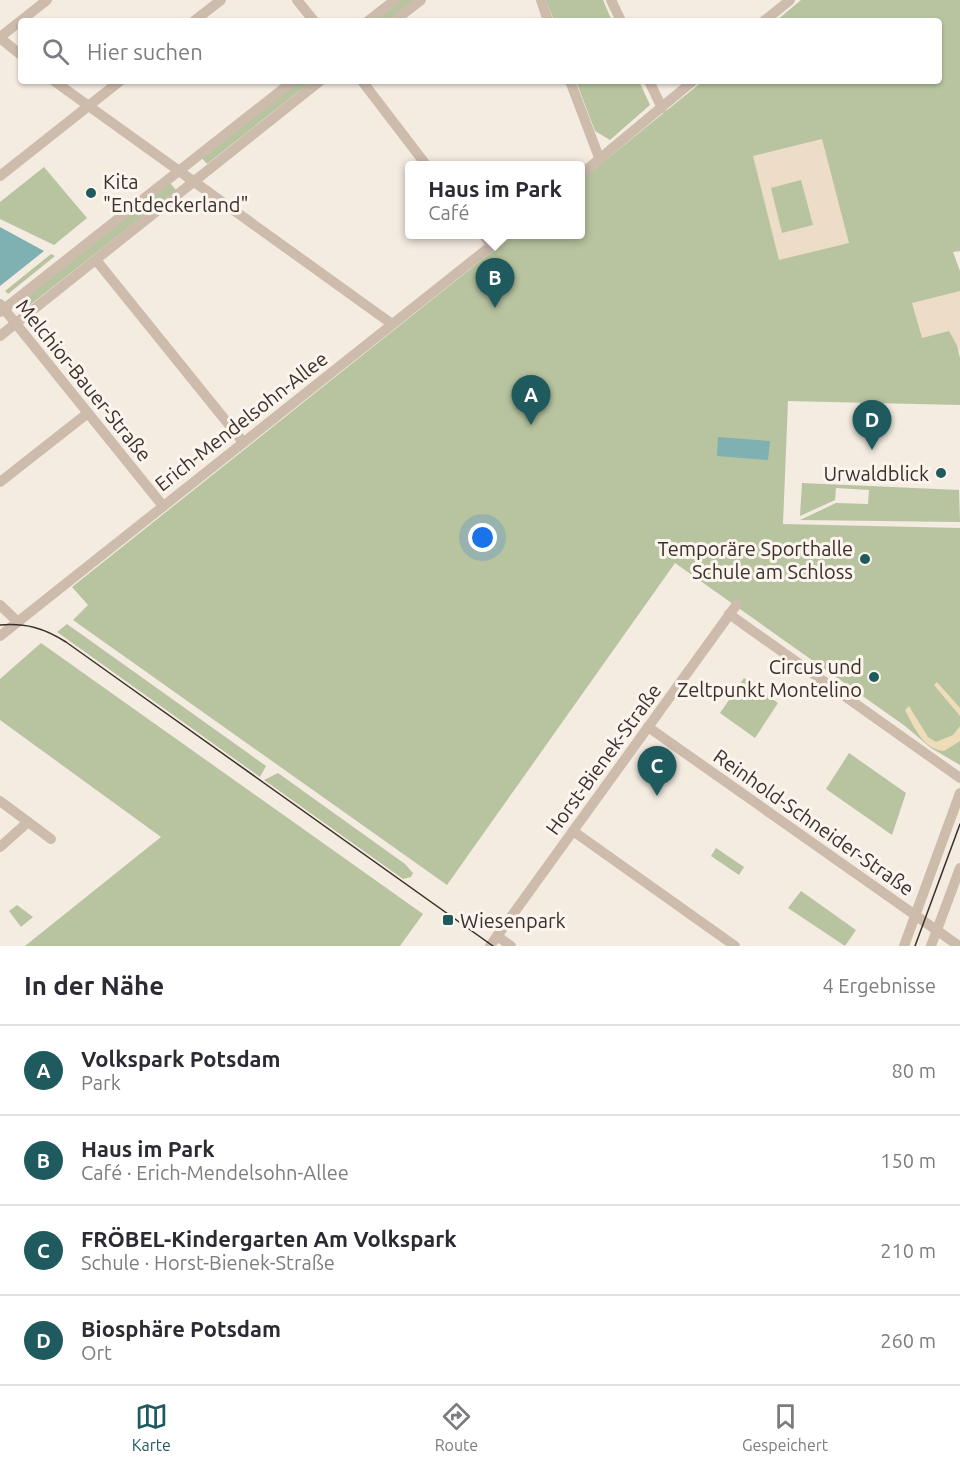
<!DOCTYPE html>
<html lang="de">
<head>
<meta charset="utf-8">
<style>
  :root { --surface:#fff; --page:#f2f2f3; --text:#2b2b33; --muted:#7c7c81; --line:#e1e1e2; --accent:#1f5a5e }
  body { margin:0; font-family:Ubuntu,sans-serif; background:var(--page); color:var(--text) }
  .you { position:absolute; left:483px; top:538px; width:21px; height:21px; margin:-15px; border:4px solid #fff; border-radius:50%; background:#1a73e8; box-shadow:0 0 0 9px #1a73e833 }
  .badge { display:grid; place-items:center; width:39px; height:39px; border-radius:50%; background:var(--accent); color:#fff; font-size:20px; font-weight:700 }
  .pin { position:absolute; translate:-50% -50px; filter:drop-shadow(0 2px 3px #0008) }
  .pin::after { content:''; position:absolute; top:32px; width:21px; height:18px; background:inherit; clip-path:polygon(0 0,100% 0,50% 100%) }
  .popup { position:absolute; left:405px; top:161px; width:180px; height:78px; box-sizing:border-box; display:grid; place-content:center; border-radius:6px; background:var(--surface); filter:drop-shadow(0 2px 4px #0005); font-size:20px; white-space:nowrap; color:var(--muted) }
  .popup b { font-size:22px; color:var(--text) }
  .popup::after { content:''; position:absolute; left:50%; top:100%; margin-left:-12px; border:12px solid transparent; border-top-color:var(--surface) }
  .list { margin:0; padding:0; list-style:none }
  h2 { display:flex; justify-content:space-between; align-items:center; height:78px; margin:0; padding:0 24px; font-size:26px }
  h2 small { font-size:20px; font-weight:400; color:var(--muted) }
  .list li { display:grid; grid-template-columns:39px 1fr auto; gap:18px; align-items:center; box-sizing:border-box; height:90px; padding:0 24px; border-top:2px solid var(--line) }
  .list b { display:block; font-size:22px; white-space:nowrap }
  .list p { margin:0; font-size:20px; white-space:nowrap; color:var(--muted) }
  .list em { font-size:20px; font-style:normal; color:var(--muted) }
  .icon { flex:none; width:33px; height:33px; fill:none; stroke:currentColor; stroke-width:2; stroke-linecap:round; stroke-linejoin:round }
  .map { position:relative; flex:none; width:960px; height:946px; overflow:hidden }
  .search { position:absolute; background:var(--surface); box-shadow:0 2px 4px #0004; left:18px; right:18px; top:18px; height:66px; display:flex; align-items:center; gap:15px; box-sizing:border-box; padding:0 21px; border-radius:6px; color:var(--muted); font-size:22px }
  .sheet { height:438px; background:var(--surface) }
  nav { display:flex; justify-content:space-around; align-items:center; box-sizing:border-box; height:84px; border-top:2px solid var(--line); background:var(--surface); font-size:16px; color:var(--muted) }
  nav a { display:grid; justify-items:center; gap:3px }
  nav .on { color:var(--accent) }
  .map>svg:first-child { display:block }
  .green { fill:#b8c4a0 }
  .sand { fill:#efdcb8 }
  .plaza { fill:#ecdcc8; fill-rule:evenodd }
  .water { fill:#7fb0b2 }
  .lines { fill:none; stroke-linecap:round; stroke-linejoin:round }
  .street { stroke:#cdbbac; stroke-width:10 }
  .tram { stroke:#3b302b; stroke-width:1.5 }
  .poi-dot { fill:#1f5a5e; stroke:#fbf5ee; stroke-width:2 }
  .labels { text-anchor:middle; dominant-baseline:central; stroke-width:6; stroke-linejoin:round; paint-order:stroke }
  .poi-label { font-size:20px; fill:#3b302b; stroke:#fbf5ee; text-anchor:end }
  .street-label { font-size:20px; fill:#3b302b; stroke:#fbf5ee }
</style>
</head>
<body>
<div class="map">
<svg width="960" height="946" viewBox="0 0 960 946">
  <rect width="100%" height="100%" fill="#f4ebe1"/>
  <g class="green">
    <polygon points="400,0 414,0 388,21 374,21"/>
    <polygon points="546,0 603,0 612,21 554,21"/>
    <polygon points="801,0 960,0 960,251 953,252 960,271 960,338 956,340 960,358 960,405 788,401 783,524 960,528 960,765 931,748 905,726 675,563 447,885 73,620 88,605 72,587 513,235 580,234 581,180 703,81 939,81 939,21 776,21"/>
    <polygon points="298,81 312,81 207,164 201,157"/>
    <polygon points="576,81 639,81 650,105 610,140 595,131"/>
    <polygon points="44,167 87,218 54,245 0,219 0,202"/>
    <polygon points="170,183 176,190 21,312 16,305"/>
    <polygon points="51,254 55,256 8,294 5,291"/>
    <polygon points="802,483 959,490 960,522 800,520 836,503 868,504 869,490 836,488 835,500 800,516"/>
    <polygon points="67,624 266,766 260,777 57,632"/>
    <polygon points="41,643 423,914 400,946 25,946 161,837 0,720 0,679"/>
    <polygon points="744,678 778,703 755,738 720,713"/>
    <polygon points="849,753 906,793 892,835 826,789"/>
    <polygon points="278,773 405,864 413,873 411,877 403,879 264,780"/>
    <polygon points="716,848 744,867 739,875 711,856"/>
    <polygon points="801,891 856,930 845,946 788,908"/>
    <polygon points="17,905 33,917 21,927 9,911"/>
  </g>
  <g class="sand">
    <polygon points="937,682 960,708 960,716 934,685"/>
    <path d="M909 706 928 737 936 742 953 735 960 726V741L944 751C923 749 914 727 905 710Z"/>
  </g>
  <g class="plaza">
    <path d="M822 139 849 243 779 260 753 156ZM801 180 813 225 782 233 771 188Z"/>
    <polygon points="960,291 960,351 949,331 922,338 912,303"/>
  </g>
  <g class="water">
    <polygon points="0,227 44,251 0,286"/>
    <polygon points="718,437 770,441 768,460 717,456"/>
  </g>
  <g class="lines">
    <g class="street">
      <polyline points="297,0 314,21"/>
      <polyline points="541,0 548,21"/>
      <polyline points="611,0 621,21"/>
      <polyline points="194,21 221,0"/>
      <polyline points="368,21 395,0"/>
      <polyline points="394,21 421,0"/>
      <polyline points="764,21 790,0"/>
      <polyline points="0,37 47,0"/>
      <polyline points="0,38 21,55"/>
      <polyline points="54,81 392,324"/>
      <polyline points="362,81 427,166"/>
      <polyline points="570,81 600,160"/>
      <polyline points="649,81 662,108"/>
      <polyline points="580,175 693,81"/>
      <polyline points="0,176 120,81"/>
      <polyline points="483,234 492,246"/>
      <polyline points="96,260 243,442"/>
      <polyline points="0,304 163,506"/>
      <polyline points="0,312 293,81"/>
      <polyline points="0,336 320,81"/>
      <polyline points="0,482 88,413"/>
      <polyline points="0,605 18,622"/>
      <polyline points="729,614 960,778"/>
      <polyline points="0,636 506,234"/>
      <polyline points="648,727 959,946"/>
      <polyline points="0,801 51,839"/>
      <polyline points="573,831 735,946"/>
      <polyline points="0,847 28,822"/>
      <polyline points="497,936 511,946"/>
      <polyline points="490,946 737,604"/>
      <polyline points="904,946 960,793"/>
      <polyline points="931,946 960,868"/>
    </g>
    <g class="tram">
      <path d="M0 625C26 623 44 628 66 642L493 946"/>
      <polyline points="915,946 960,824"/>
    </g>
  </g>
  <g class="poi-dot">
    <circle cx="91" cy="193" r="6"/>
    <circle cx="941" cy="473" r="6"/>
    <circle cx="865" cy="559" r="6"/>
    <circle cx="874" cy="677" r="6"/>
    <rect x="442" y="914" width="12" height="12" rx="3"/>
  </g>
  <g class="labels">
    <g class="poi-label">
      <text x="103" y="181" text-anchor="start">Kita<tspan x="103" dy="23">"Entdeckerland"</tspan></text>
      <text x="929" y="473">Urwaldblick</text>
      <text x="853" y="548">Temporäre Sporthalle<tspan x="853" dy="23">Schule am Schloss</tspan></text>
      <text x="862" y="666">Circus und<tspan x="862" dy="23">Zeltpunkt Montelino</tspan></text>
      <text x="460" y="920" text-anchor="start">Wiesenpark</text>
    </g>
    <g class="street-label">
      <text transform="translate(84 380) rotate(51)">Melchior-Bauer-Straße</text>
      <text transform="translate(241 421) rotate(-38)">Erich-Mendelsohn-Allee</text>
      <text transform="translate(603 759) rotate(-54)">Horst-Bienek-Straße</text>
      <text transform="translate(814 822) rotate(35)">Reinhold-Schneider-Straße</text>
    </g>
  </g>
</svg>
<div class="you"></div>
<div class="pin badge" style="left:531px;top:425px">A</div>
<div class="pin badge" style="left:495px;top:308px">B</div>
<div class="popup"><b>Haus im Park</b>Café</div>
<div class="pin badge" style="left:657px;top:796px">C</div>
<div class="pin badge" style="left:872px;top:450px">D</div>
<div class="search"><svg class="icon" aria-label="search" viewBox="0 0 24 24"><circle cx="10" cy="10" r="6"/><path d="M15 15l6 6"/></svg>Hier suchen</div>
</div>
<section class="sheet">
<h2>In der Nähe<small>4 Ergebnisse</small></h2>
<ul class="list">
<li><span class="badge">A</span><div><b>Volkspark Potsdam</b><p>Park</p></div><em>80 m</em></li>
<li><span class="badge">B</span><div><b>Haus im Park</b><p>Café · Erich-Mendelsohn-Allee</p></div><em>150 m</em></li>
<li><span class="badge">C</span><div><b>FRÖBEL-Kindergarten Am Volkspark</b><p>Schule · Horst-Bienek-Straße</p></div><em>210 m</em></li>
<li><span class="badge">D</span><div><b>Biosphäre Potsdam</b><p>Ort</p></div><em>260 m</em></li>
</ul>
</section>
<nav>
<a class="on"><svg class="icon" aria-label="map" viewBox="0 0 24 24"><path d="M3 6l6-2 6 2 6-2v14l-6 2-6-2-6 2zM9 4v14M15 6v14"/></svg>Karte</a>
<a><svg class="icon" aria-label="directions" viewBox="0 0 24 24"><path d="M12 3l9 9-9 9-9-9zM9 14v-3h6M13 9l2 2-2 2"/></svg>Route</a>
<a><svg class="icon" aria-label="saved" viewBox="0 0 24 24"><path d="M7 4h10v16l-5-4-5 4z"/></svg>Gespeichert</a>
</nav>
</body>
</html>
